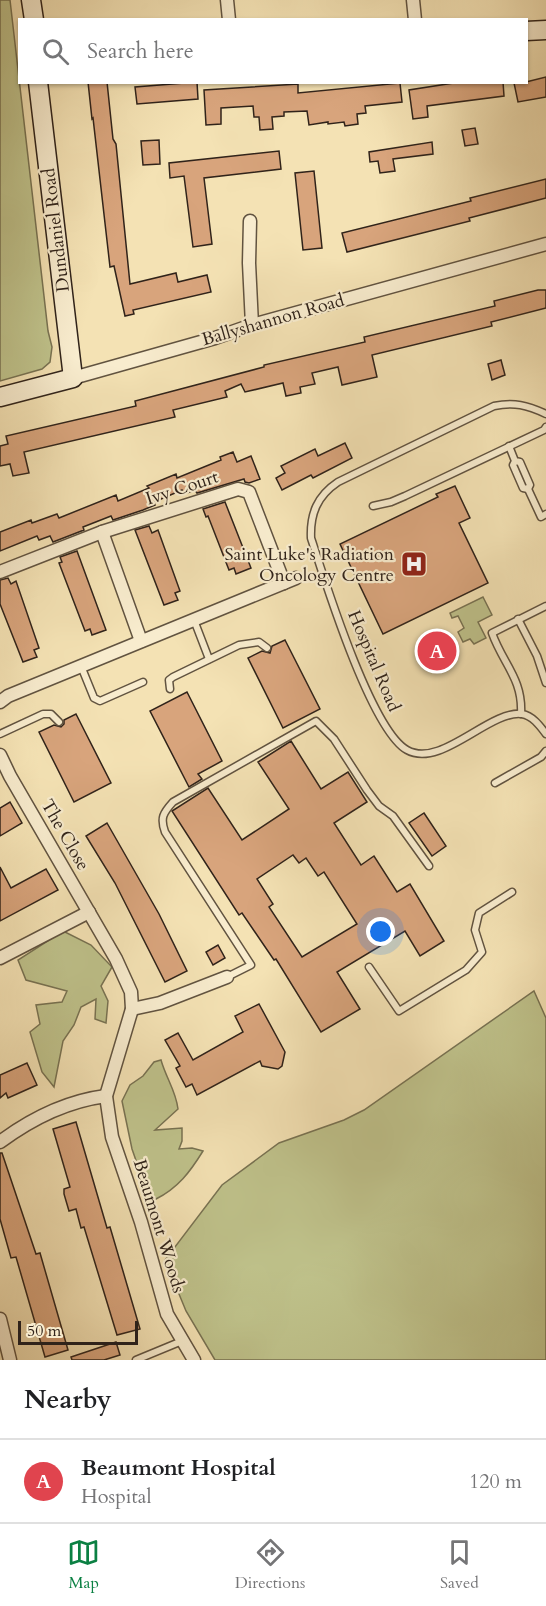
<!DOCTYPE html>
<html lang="en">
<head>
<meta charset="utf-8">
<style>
  :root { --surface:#fff; --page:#f6f6f6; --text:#202124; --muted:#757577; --line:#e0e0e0; --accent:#0b8043 }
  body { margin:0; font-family:Cardo,serif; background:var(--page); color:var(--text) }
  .scale { position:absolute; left:18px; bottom:15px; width:120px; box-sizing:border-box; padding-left:6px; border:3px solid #30231a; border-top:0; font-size:16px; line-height:21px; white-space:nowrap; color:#30231a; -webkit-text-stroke:4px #f8ecce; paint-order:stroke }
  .you { position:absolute; left:381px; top:932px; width:21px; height:21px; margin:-15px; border:4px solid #fff; border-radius:50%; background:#1a73e8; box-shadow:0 0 0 9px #1a73e833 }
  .badge { display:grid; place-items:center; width:39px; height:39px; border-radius:50%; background:var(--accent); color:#fff; font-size:20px; font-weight:700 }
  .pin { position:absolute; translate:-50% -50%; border:3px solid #fff; box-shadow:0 2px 6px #0006 }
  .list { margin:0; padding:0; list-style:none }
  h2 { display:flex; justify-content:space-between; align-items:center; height:78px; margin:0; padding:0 24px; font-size:26px }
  h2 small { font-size:20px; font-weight:400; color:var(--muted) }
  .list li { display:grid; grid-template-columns:39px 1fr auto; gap:18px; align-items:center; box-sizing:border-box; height:84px; padding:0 24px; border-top:2px solid var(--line) }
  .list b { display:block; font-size:22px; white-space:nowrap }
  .list p { margin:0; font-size:20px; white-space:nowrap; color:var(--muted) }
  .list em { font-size:20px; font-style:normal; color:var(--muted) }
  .icon { flex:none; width:33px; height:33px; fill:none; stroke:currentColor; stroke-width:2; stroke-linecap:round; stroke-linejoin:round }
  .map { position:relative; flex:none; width:546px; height:1360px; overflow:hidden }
  .search { position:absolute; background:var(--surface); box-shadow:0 2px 4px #0004; left:18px; right:18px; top:18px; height:66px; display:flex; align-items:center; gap:15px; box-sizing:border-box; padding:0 21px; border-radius:0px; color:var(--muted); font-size:22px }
  .sheet { height:162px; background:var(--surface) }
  nav { display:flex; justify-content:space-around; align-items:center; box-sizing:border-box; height:84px; border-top:2px solid var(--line); background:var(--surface); font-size:16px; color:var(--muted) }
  nav a { display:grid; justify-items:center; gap:3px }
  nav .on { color:var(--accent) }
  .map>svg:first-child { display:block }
  .green { fill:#bfc28b; stroke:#787252; stroke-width:1.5 }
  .building { fill:#d8a47c; stroke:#30231a; stroke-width:1.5; fill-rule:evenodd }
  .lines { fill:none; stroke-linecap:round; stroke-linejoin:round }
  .lane-casing { stroke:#615340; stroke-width:9 }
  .street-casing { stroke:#615340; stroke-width:15 }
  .secondary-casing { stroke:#30231a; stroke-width:21 }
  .lane { stroke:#f8ecce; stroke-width:6 }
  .street { stroke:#f8ecce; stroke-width:12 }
  .secondary { stroke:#f8ecce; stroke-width:18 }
  .labels { text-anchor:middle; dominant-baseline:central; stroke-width:4.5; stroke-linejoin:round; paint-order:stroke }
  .street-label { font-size:18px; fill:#30231a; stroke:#f8ecce }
  .poi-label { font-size:18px; fill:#30231a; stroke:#f8ecce; text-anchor:end }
</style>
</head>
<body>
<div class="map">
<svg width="546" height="1360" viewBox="0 0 546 1360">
  <rect width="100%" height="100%" fill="#f4e2b4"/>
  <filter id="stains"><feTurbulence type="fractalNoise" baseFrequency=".00333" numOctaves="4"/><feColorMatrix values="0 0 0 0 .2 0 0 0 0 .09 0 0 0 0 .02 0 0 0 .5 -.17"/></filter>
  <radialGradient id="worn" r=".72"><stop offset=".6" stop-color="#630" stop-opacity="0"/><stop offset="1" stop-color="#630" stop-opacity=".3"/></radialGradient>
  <g class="green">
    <polygon points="0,0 10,0 48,331 52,347 50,362 42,369 0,381"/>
    <polygon points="483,597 492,615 478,622 486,638 474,644 470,639 463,642 458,632 464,628 458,616 452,618 450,613"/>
    <polygon points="63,931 91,945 112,967 101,986 108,1001 106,1023 95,1019 96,999 81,1007 74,1025 63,1041 54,1087 42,1072 30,1032 40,1024 36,1005 62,1002 67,991 26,980 18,960"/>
    <polygon points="534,991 546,1018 546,1360 215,1360 186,1311 165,1260 222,1185 279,1143 344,1120 364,1110"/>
    <path d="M161 1060C166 1078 176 1091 178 1109L155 1130 182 1128V1141L179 1149 192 1148 203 1151C190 1172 178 1188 156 1199L146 1189 132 1149 122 1101 130 1085 143 1076 154 1062Z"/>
  </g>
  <g class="building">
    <polygon points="546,77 546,97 518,102 514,83 526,82"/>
    <polygon points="88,82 107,82 113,139 116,144 130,284 176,273 178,282 207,275 211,292 133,310 134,314 125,316 114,266 110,267 93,118 92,119"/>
    <polygon points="197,82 198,99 137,104 135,87"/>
    <polygon points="460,82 503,82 504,96 427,106 428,117 413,119 409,90"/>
    <polygon points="400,83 402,102 365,106 366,113 357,114 358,124 345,126 344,122 328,124 328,122 309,125 307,111 284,112 284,116 272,117 273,129 260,130 259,117 254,117 253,106 221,108 221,124 206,125 204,90 298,84 298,93"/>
    <polygon points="475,128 478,144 465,146 462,130"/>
    <polygon points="159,140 160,164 143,165 141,141"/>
    <polygon points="432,142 433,154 393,159 395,171 380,173 378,161 370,162 369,152"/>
    <polygon points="279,151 281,169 204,178 212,244 193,247 184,176 170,178 169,163"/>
    <polygon points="314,171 322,248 303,250 295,173"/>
    <polygon points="546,179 546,198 469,218 470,221 347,252 342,233 471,201 470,198"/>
    <polygon points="538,290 546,290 546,308 491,322 492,326 372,355 377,377 342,385 338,367 312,373 315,384 300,387 301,393 286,396 283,383 245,392 241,384 225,391 227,397 173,410 175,417 24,452 29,473 13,476 10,464 0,466 0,446 8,444 6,436 136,406 135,401 264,367 264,365 365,342 364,337 495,306 494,301"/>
    <polygon points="501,360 505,375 492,380 488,364"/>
    <polygon points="345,443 352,458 313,478 311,475 282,490 276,478 285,473 281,466 315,449 318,456"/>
    <polygon points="233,452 237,462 251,456 260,479 249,483 245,482 244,479 197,493 195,490 184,494 182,490 154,502 155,505 143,510 113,520 111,516 83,527 84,530 53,542 50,536 39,540 37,536 0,551 0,532 31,520 32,523 57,514 59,518 116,495 118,501 149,488 147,486 176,474 177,478 221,460 220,457"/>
    <polygon points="455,486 470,518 459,523 488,583 383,634 340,544 438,497 436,494"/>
    <polygon points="225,502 251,568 236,574 234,568 229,570 208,516 206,517 203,509"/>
    <polygon points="149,526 152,533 158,530 180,591 175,593 178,600 164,605 135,530"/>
    <polygon points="77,551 106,630 92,635 90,629 85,631 59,563 62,562 60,557"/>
    <polygon points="8,578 11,584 16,581 39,648 34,650 37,657 23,662 0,604 0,580"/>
    <polygon points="285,640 320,709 283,728 248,658 262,651 270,653 272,646"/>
    <polygon points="187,692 222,761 198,774 202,779 189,787 150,711"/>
    <polygon points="76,714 111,783 74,802 39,732 54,725 61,727 64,724 64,720"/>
    <path d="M291 741 321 789 348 772 367 802 334 823 361 865 374 856 397 892 410 884 444 941 420 956 405 931 337 972 360 1009 321 1032 276 959 274 960 242 913 239 915 172 811 208 788 242 840 289 809 258 762ZM293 855 299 863 306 858 318 876 324 872 357 924 302 957 269 907 273 904 257 879Z"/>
    <polygon points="10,802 22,823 0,836 0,808"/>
    <polygon points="424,813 446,846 432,856 409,823"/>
    <polygon points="107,823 159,914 187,971 165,982 115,883 86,836"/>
    <polygon points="0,867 11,888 46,869 58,890 0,921"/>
    <polygon points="218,945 225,958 213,965 206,952"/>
    <polygon points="259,1004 285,1052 282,1066 278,1069 262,1066 260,1061 197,1095 192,1084 186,1087 176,1068 180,1066 165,1040 178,1033 193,1060 243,1032 235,1016"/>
    <polygon points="27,1063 37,1085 8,1098 6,1093 0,1098 0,1075"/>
    <polygon points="76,1122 107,1228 110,1227 140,1329 117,1335 84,1227 81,1228 76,1209 69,1211 64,1194 64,1189 70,1187 53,1129"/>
    <polygon points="0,1153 2,1153 36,1254 40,1253 68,1350 45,1357 16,1257 11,1258 0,1219"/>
    <polygon points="116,1342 120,1355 104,1360 72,1360 71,1357"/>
  </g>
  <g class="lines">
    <defs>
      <g id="lane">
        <path d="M546 414C527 405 514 402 494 406L338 482C317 496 310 514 311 538 325 581 371 730 407 750 441 769 489 710 522 714 533 716 540 726 546 734"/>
        <polyline points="509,446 515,461 520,462 530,485 528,489 523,488 513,465 515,461"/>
        <polyline points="528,489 541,517 546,514"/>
        <polyline points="373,506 391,502 405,496 544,430 546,427"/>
        <polyline points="518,619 537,656 546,683"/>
        <polyline points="194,620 209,659"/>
        <polyline points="81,666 94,698 100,701 143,682"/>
        <polyline points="170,689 169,680 173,677 239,645 259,642 267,648"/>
        <path d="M521 714C523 679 503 664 492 633L546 606"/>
        <polyline points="0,734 43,714 51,714 59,722"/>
        <polyline points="495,783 541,757 546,751"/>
        <polyline points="369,967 399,1011 466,970 482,952 475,930 479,913 512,892"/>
        <path d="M227 977 251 965 165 832C160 818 163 813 173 802L316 721 334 739 367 790 379 806 393 816 429 866"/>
        <polyline points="136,1360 182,1341"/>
      </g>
      <g id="street">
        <polyline points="227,0 229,20"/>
        <polyline points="413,0 415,20"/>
        <polyline points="250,221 249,263 252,325"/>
        <polyline points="73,378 215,338 252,325 546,244"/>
        <polyline points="102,532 141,641"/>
        <polyline points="0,572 102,532 238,489 249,492 284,583"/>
        <polyline points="0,702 8,696 296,578"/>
        <polyline points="0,755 10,776 116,959 131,992 132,1009 106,1096 112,1137 141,1222 167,1314 194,1360"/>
        <polyline points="0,958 89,912"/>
        <polyline points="132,1009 160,1003 227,977"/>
        <path d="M0 1142C31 1119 67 1101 106 1096"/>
        <polyline points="0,1319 10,1360"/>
      </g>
      <g id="secondary">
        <polyline points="31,0 34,20"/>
        <polyline points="526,31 546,30"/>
        <polyline points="0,397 73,378 38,82"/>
      </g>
    </defs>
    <use href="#lane" class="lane-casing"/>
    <use href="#street" class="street-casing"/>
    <use href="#secondary" class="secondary-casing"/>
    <use href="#lane" class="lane"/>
    <use href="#street" class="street"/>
    <use href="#secondary" class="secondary"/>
  </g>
  <defs>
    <symbol id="hospital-square" viewBox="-11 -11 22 22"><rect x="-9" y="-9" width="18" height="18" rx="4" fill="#8f2418" stroke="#f8ecce"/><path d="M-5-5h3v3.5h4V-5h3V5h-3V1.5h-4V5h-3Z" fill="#fff"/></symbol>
  </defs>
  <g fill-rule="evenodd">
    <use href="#hospital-square" x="399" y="549" width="30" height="30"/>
  </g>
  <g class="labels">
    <g class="street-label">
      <text transform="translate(56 230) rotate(-97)">Dundaniel Road</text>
      <text transform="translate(273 320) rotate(-16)">Ballyshannon Road</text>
      <text transform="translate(182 488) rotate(-18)">Ivy Court</text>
      <text transform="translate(374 661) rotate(67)">Hospital Road</text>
      <text transform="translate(65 835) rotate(60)">The Close</text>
      <text transform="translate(159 1226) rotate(73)">Beaumont Woods</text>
    </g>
    <g class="poi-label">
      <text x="394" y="554">Saint Luke's Radiation<tspan x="394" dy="21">Oncology Centre</tspan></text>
    </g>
  </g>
  <rect width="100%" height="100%" filter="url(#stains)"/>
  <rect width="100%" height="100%" fill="url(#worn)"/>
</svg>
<div class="scale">50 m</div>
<div class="you"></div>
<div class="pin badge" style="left:437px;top:651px;background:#e0444e">A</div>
<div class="search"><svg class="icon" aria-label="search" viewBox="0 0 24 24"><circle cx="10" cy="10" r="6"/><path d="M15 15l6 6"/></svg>Search here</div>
</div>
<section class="sheet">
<h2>Nearby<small></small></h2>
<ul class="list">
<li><span class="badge" style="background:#e0444e">A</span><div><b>Beaumont Hospital</b><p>Hospital</p></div><em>120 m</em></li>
</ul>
</section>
<nav>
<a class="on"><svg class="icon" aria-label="map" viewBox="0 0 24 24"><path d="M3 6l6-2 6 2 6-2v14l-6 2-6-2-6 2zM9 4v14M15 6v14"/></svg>Map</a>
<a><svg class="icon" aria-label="directions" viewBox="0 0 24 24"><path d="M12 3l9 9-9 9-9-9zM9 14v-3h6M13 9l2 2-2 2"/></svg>Directions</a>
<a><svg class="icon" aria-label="saved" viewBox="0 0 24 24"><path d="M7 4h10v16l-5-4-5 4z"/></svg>Saved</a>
</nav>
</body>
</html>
